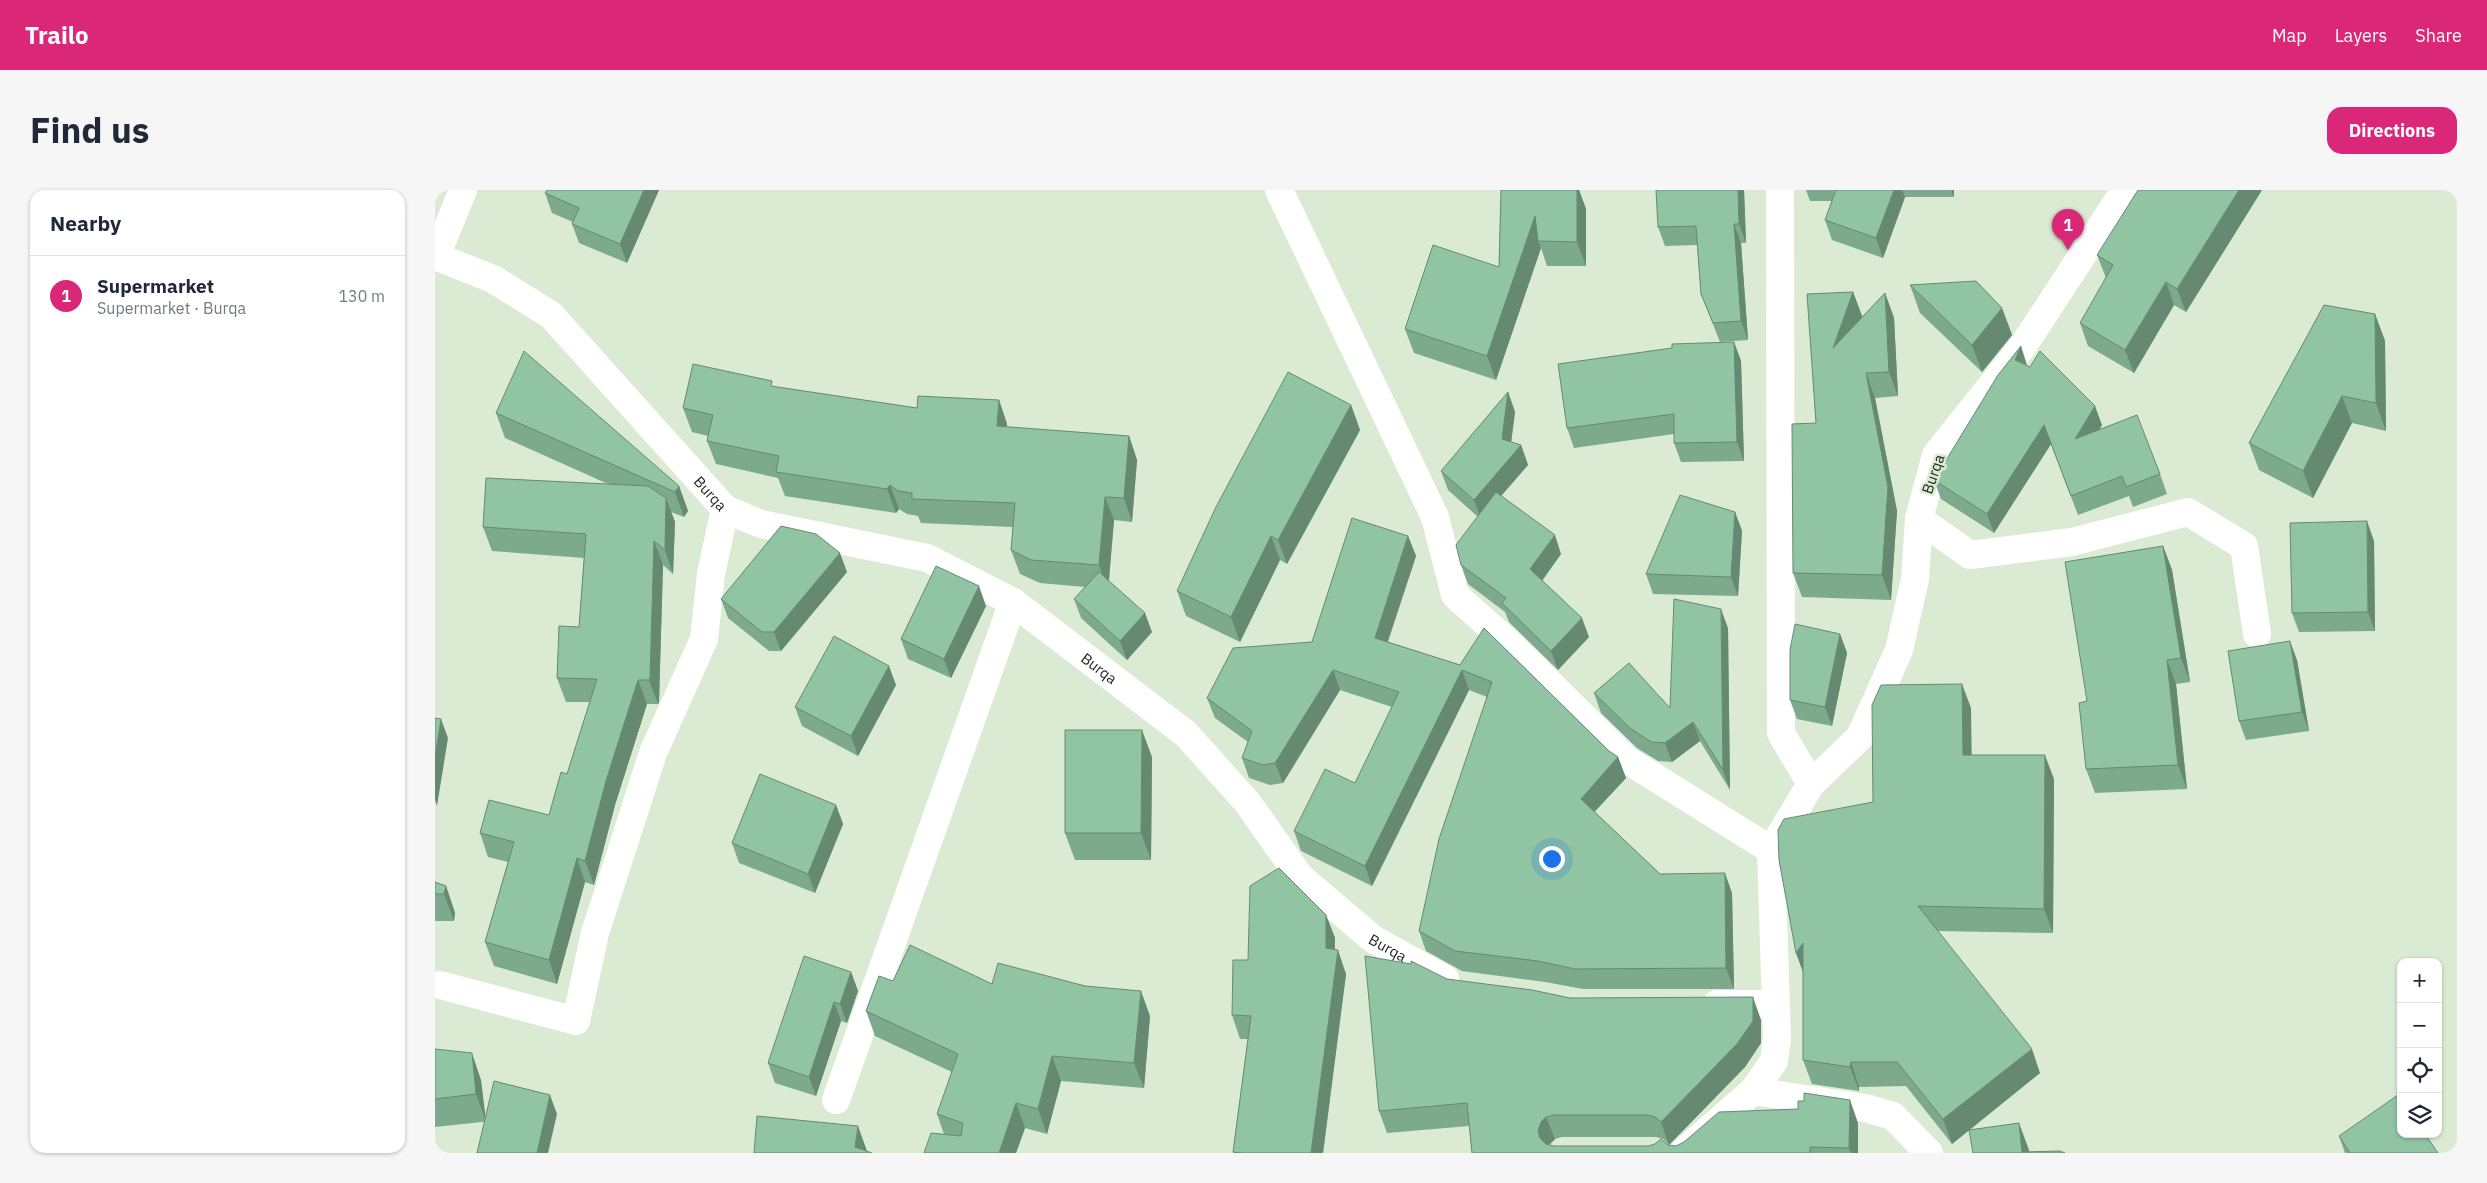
<!DOCTYPE html>
<html lang="en">
<head>
<meta charset="utf-8">
<style>
  :root { --surface:#fff; --page:#f6f6f7; --text:#1f2937; --muted:#747a83; --line:#e0e1e3; --accent:#db2777 }
  body { margin:0; font-family:"IBM Plex Sans",sans-serif; background:var(--page); color:var(--text) }
  .controls { position:absolute; right:15px; bottom:15px; display:grid; overflow:hidden; border-radius:10px; box-shadow:0 1px 4px #0004 }
  .controls button { width:45px; height:45px; display:grid; place-items:center; padding:0; border:0; border-bottom:1px solid var(--line); background:var(--surface); color:var(--text); font:25px sans-serif }
  .you { position:absolute; left:1116px; top:668px; width:18px; height:18px; margin:-12px; border:4px solid #fff; border-radius:50%; background:#1a73e8; box-shadow:0 0 0 8px #1a73e833 }
  .badge { display:grid; place-items:center; width:32px; height:32px; border-radius:50%; background:var(--accent); color:#fff; font-size:16px; font-weight:700 }
  .pin { position:absolute; translate:-50% -41px; filter:drop-shadow(0 1px 2px #0008) }
  .pin::after { content:''; position:absolute; top:26px; width:18px; height:15px; background:inherit; clip-path:polygon(0 0,100% 0,50% 100%) }
  .list { margin:0; padding:0; list-style:none }
  h2 { display:flex; justify-content:space-between; align-items:center; height:65px; margin:0; padding:0 20px; font-size:21px }
  h2 small { font-size:16px; font-weight:400; color:var(--muted) }
  .list li { display:grid; grid-template-columns:32px 1fr auto; gap:15px; align-items:center; box-sizing:border-box; height:80px; padding:0 20px; border-top:1px solid var(--line) }
  .list b { display:block; font-size:19px; white-space:nowrap }
  .list p { margin:0; font-size:16px; white-space:nowrap; color:var(--muted) }
  .list em { font-size:16px; font-style:normal; color:var(--muted) }
  .icon { flex:none; width:28px; height:28px; fill:none; stroke:currentColor; stroke-width:2; stroke-linecap:round; stroke-linejoin:round }
  .map { position:relative; flex:none; width:2022px; height:963px; overflow:hidden; border-radius:15px }
  header { display:flex; align-items:center; gap:30px; box-sizing:border-box; height:70px; padding:0 25px; background:var(--accent); color:#fff }
  header strong { font-size:24px }
  nav { display:flex; gap:28px; margin-inline-start:auto; font-size:18px }
  .intro { display:flex; align-items:center; justify-content:space-between; box-sizing:border-box; height:120px; padding:0 30px }
  h1 { margin:0; font-size:35px }
  .button { padding:12px 22px; border-radius:15px; background:var(--accent); color:#fff; font-size:18px; font-weight:700 }
  main { display:flex; gap:30px; padding:0 30px }
  aside { flex:1; background:var(--surface); border-radius:15px; box-shadow:0 1px 4px #0004 }
  .map>svg:first-child { display:block }
  .lines { fill:none; stroke-linecap:round; stroke-linejoin:round }
  .minor { stroke:#fff; stroke-width:28 }
  .wall { fill:#7da98c }
  .shaded-wall { fill:#668972 }
  .building { fill:#91c4a3; stroke:#668972 }
  .labels { text-anchor:middle; dominant-baseline:central; stroke-width:5; stroke-linejoin:round; paint-order:stroke }
  .street-label { font-size:15px; fill:#1e241c; stroke:#dbebd3 }
</style>
</head>
<body>
<header>
<strong>Trailo</strong>
<nav><a>Map</a><a>Layers</a><a>Share</a></nav>
</header>
<div class="intro"><h1>Find us</h1><a class="button">Directions</a></div>
<main>
<aside>
<h2>Nearby<small></small></h2>
<ul class="list">
<li><span class="badge">1</span><div><b>Supermarket</b><p>Supermarket · Burqa</p></div><em>130 m</em></li>
</ul>
</aside>
<div class="map">
<svg width="2022" height="963" viewBox="0 0 2022 963">
  <rect width="100%" height="100%" fill="#dbebd3"/>
  <g class="lines">
    <g class="minor">
      <polyline points="844,0 1000,327 1020,405 1076,455 1192,570 1336,660"/>
      <polyline points="1345,0 1346,543 1376,594"/>
      <path id="s1" d="M0 66 58 89 116 125 290 319 326 334 492 368 578 412 751 544 812 612 865 687 938 749 1010 789"/>
      <polyline points="1,66 28,0"/>
      <polyline points="1484,329 1535,365 1637,352 1753,322 1809,356 1822,444"/>
      <polyline points="5,795 141,831 160,743 218,563 269,449 276,384 290,319"/>
      <polyline points="1282,814 1340,814"/>
      <polyline points="1318,901 1430,918 1458,926 1494,963"/>
      <polyline points="401,910 578,412"/>
      <polyline points="1247,963 1318,901 1339,871 1342,849 1336,660 1376,594 1425,547 1464,460 1480,389 1484,329 1501,265 1588,156 1690,0"/>
    </g>
  </g>
  <g class="wall">
    <polygon points="224,0 192,73 144,53 137,34 138,32 117,23 110,3"/>
    <polygon points="1066,0 1144,0 1151,19 1151,76 1112,76 1106,58 1061,190 979,163 970,139 1064,77"/>
    <polygon points="1309,0 1311,53 1306,53 1313,150 1285,152 1266,104 1262,55 1230,56 1223,37"/>
    <polygon points="1371,0 1519,0 1519,7 1470,7 1448,68 1397,50 1390,30 1397,11 1375,11"/>
    <polygon points="1827,0 1751,122 1739,115 1699,183 1653,156 1645,133 1671,88 1662,65"/>
    <polygon points="1475,95 1567,118 1577,145 1547,182 1485,123"/>
    <polygon points="1418,102 1427,126 1426,128 1450,103 1459,128 1463,206 1440,208 1462,321 1456,410 1367,407 1358,383 1381,233"/>
    <polygon points="1940,124 1950,151 1951,241 1917,233 1878,308 1824,280 1814,253"/>
    <polygon points="1299,152 1306,171 1309,271 1246,272 1239,253 1239,244 1139,258 1132,238"/>
    <polygon points="1592,176 1667,235 1664,240 1725,284 1732,304 1698,317 1694,306 1643,325 1616,254 1559,343 1506,309 1499,290"/>
    <polygon points="339,197 482,218 564,210 572,234 572,237 694,246 702,270 697,332 679,330 674,391 717,442 692,470 646,428 639,409 650,397 605,393 585,384 576,360 578,337 486,333 483,326 472,324 464,319 461,323 350,306 343,288 281,274 272,251 273,246 257,242 248,218"/>
    <polygon points="1073,202 1080,222 1076,252 1086,255 1093,275 1066,306 1126,364 1107,390 1154,447 1123,480 1074,432 1070,422 1033,394 1026,375 1043,327 1013,300 1006,281"/>
    <polygon points="916,215 925,240 852,374 845,370 805,452 751,426 742,401"/>
    <polygon points="61,223 244,296 253,321 249,327 236,322 240,332 238,384 228,375 224,512 223,514 212,514 180,615 159,695 150,692 122,794 59,776 50,752 73,672 53,667 45,643 114,625 132,584 155,512 131,512 122,488 144,437 149,368 57,361 48,337 173,294 70,248"/>
    <polygon points="1300,322 1307,341 1303,406 1218,404 1211,384"/>
    <polygon points="973,346 981,366 953,452 1025,475 1049,438 1174,561 1183,567 1191,588 1159,622 1225,684 1297,703 1299,799 1148,799 1110,792 1027,781 991,761 984,741 1052,507 1034,500 937,696 866,661 859,641 920,593 957,517 905,500 848,593 835,595 814,588 807,568 813,552 780,528 772,508 877,452"/>
    <polygon points="1939,351 1940,441 1864,442 1857,423"/>
    <polygon points="1728,356 1737,380 1755,492 1741,494 1752,599 1660,603 1651,579 1652,511"/>
    <polygon points="412,382 346,461 334,461 293,428 286,409"/>
    <polygon points="551,416 516,488 473,469 466,449"/>
    <polygon points="1293,438 1295,600 1265,551 1237,572 1223,571 1202,558 1166,523 1159,503 1235,518"/>
    <polygon points="1405,444 1412,463 1397,536 1362,529 1355,510"/>
    <polygon points="1862,470 1874,541 1811,550 1804,531"/>
    <polygon points="461,495 423,566 367,536 360,517"/>
    <polygon points="1536,518 1536,565 1619,589 1618,743 1502,741 1605,883 1517,954 1471,896 1424,897 1424,901 1377,894 1368,870 1368,782 1361,763 1438,612"/>
    <polygon points="717,567 716,670 640,670 630,643"/>
    <polygon points="401,615 408,634 380,703 304,673 297,653"/>
    <polygon points="0,692 11,696 20,723 19,731 0,731"/>
    <polygon points="891,725 900,748 900,760 911,784 888,963 798,963 813,849 805,849 797,825 813,770"/>
    <polygon points="416,782 423,801 412,833 406,831 381,906 340,893 333,873"/>
    <polygon points="1012,789 1135,808 1326,830 1326,853 1310,877 1234,955 1228,949 1221,947 1127,947 1120,949 1114,955 1119,956 1213,956 1233,955 1241,956 1423,933 1423,963 1037,963 1034,936 952,943 944,921"/>
    <polygon points="458,791 557,794 715,826 709,898 626,891 612,944 590,938 581,963 509,944 502,924 517,882 440,846 431,821"/>
    <polygon points="0,859 46,890 50,927 122,924 0,937"/>
    <polygon points="1904,946 2003,963 1910,963"/>
  </g>
  <g class="shaded-wall">
    <polygon points="209,0 224,0 192,73 185,54"/>
    <polygon points="1142,0 1144,0 1151,19 1151,76 1142,52"/>
    <polygon points="1303,0 1309,0 1311,53 1304,34"/>
    <polygon points="1459,0 1467,0 1470,7 1448,68 1441,48"/>
    <polygon points="1516,0 1519,0 1519,7"/>
    <polygon points="1804,0 1827,0 1751,122 1742,99"/>
    <polygon points="1100,26 1103,51 1106,58 1061,190 1052,166"/>
    <polygon points="1299,34 1306,53 1313,150 1306,131"/>
    <polygon points="1731,92 1739,115 1699,183 1690,160"/>
    <polygon points="1418,102 1427,126 1407,183 1398,158"/>
    <polygon points="1450,103 1459,128 1463,206 1454,182"/>
    <polygon points="1567,118 1577,145 1547,182 1537,155"/>
    <polygon points="1940,124 1950,151 1951,241 1941,213"/>
    <polygon points="1299,152 1306,171 1309,271 1302,252"/>
    <polygon points="1586,156 1592,175 1580,170"/>
    <polygon points="1431,183 1440,208 1462,321 1456,410 1447,385"/>
    <polygon points="1073,202 1080,222 1074,269 1067,249"/>
    <polygon points="1907,206 1917,233 1878,308 1868,281"/>
    <polygon points="564,210 572,234 571,260 562,236"/>
    <polygon points="916,215 925,240 852,374 843,350"/>
    <polygon points="1660,216 1667,235 1647,268 1640,249"/>
    <polygon points="1609,235 1616,254 1559,343 1552,324"/>
    <polygon points="694,246 702,270 697,332 689,308"/>
    <polygon points="1086,255 1093,275 1046,329 1039,310"/>
    <polygon points="455,295 464,319 461,323 452,299"/>
    <polygon points="244,296 253,321 249,327 240,302"/>
    <polygon points="670,307 679,330 673,399 664,375"/>
    <polygon points="231,308 240,332 238,384 230,360"/>
    <polygon points="1300,322 1307,341 1303,406 1296,387"/>
    <polygon points="1932,331 1939,351 1940,441 1933,422"/>
    <polygon points="1120,345 1126,364 1102,398 1095,379"/>
    <polygon points="836,346 845,370 805,452 796,427"/>
    <polygon points="973,346 981,366 947,468 940,448"/>
    <polygon points="219,351 228,375 224,512 223,514 214,490"/>
    <polygon points="1728,356 1737,380 1755,492 1746,468"/>
    <polygon points="405,363 412,382 346,461 339,442"/>
    <polygon points="544,396 551,416 516,488 509,469"/>
    <polygon points="1286,419 1293,438 1295,600 1288,580"/>
    <polygon points="710,423 717,442 692,470 685,451"/>
    <polygon points="1147,428 1154,447 1123,480 1116,461"/>
    <polygon points="1405,444 1412,463 1397,536 1390,517"/>
    <polygon points="1855,451 1862,470 1874,541 1867,522"/>
    <polygon points="1732,470 1741,494 1752,599 1743,575"/>
    <polygon points="454,476 461,495 423,566 416,546"/>
    <polygon points="898,480 905,500 848,593 840,573"/>
    <polygon points="1027,480 1034,500 937,696 930,676"/>
    <polygon points="203,490 212,514 180,615 159,695 150,671 171,591"/>
    <polygon points="1527,494 1536,518 1537,590 1528,565"/>
    <polygon points="6,529 13,548 2,616 0,610 0,567"/>
    <polygon points="1258,532 1265,551 1237,572 1230,553"/>
    <polygon points="707,540 717,567 716,670 706,643"/>
    <polygon points="1610,565 1619,589 1618,743 1609,719"/>
    <polygon points="1183,567 1191,588 1153,629 1146,609"/>
    <polygon points="401,615 408,634 380,703 373,684"/>
    <polygon points="142,668 150,692 122,794 114,770"/>
    <polygon points="1290,683 1297,703 1299,799 1291,778"/>
    <polygon points="11,696 20,723 19,731 9,704"/>
    <polygon points="891,725 900,748 899,781 891,758"/>
    <polygon points="1368,753 1370,787 1361,763"/>
    <polygon points="903,760 911,784 888,963 876,963"/>
    <polygon points="416,782 423,801 412,833 405,814"/>
    <polygon points="706,801 715,826 709,898 699,873"/>
    <polygon points="1318,807 1326,830 1326,853 1310,877 1234,955 1226,932"/>
    <polygon points="399,812 406,831 381,906 374,887"/>
    <polygon points="1597,859 1605,883 1517,954 1508,929"/>
    <polygon points="37,863 46,890 51,931 41,904"/>
    <polygon points="617,866 626,891 612,944 603,919"/>
    <polygon points="1416,872 1424,897 1424,901 1415,877"/>
    <polygon points="115,905 122,924 113,963 102,963"/>
    <polygon points="1415,910 1423,933 1423,963 1416,963 1414,958"/>
    <polygon points="581,913 590,938 581,963 564,963"/>
    <polygon points="1111,927 1120,949 1114,955 1112,963 1105,948 1103,941 1106,932"/>
    <polygon points="1584,933 1594,960 1594,963 1587,963"/>
    <polygon points="423,936 432,961 420,957"/>
  </g>
  <g class="building">
    <polygon points="112,0 209,0 185,54 137,34 144,18 110,3"/>
    <polygon points="1066,0 1142,0 1142,52 1103,51 1100,26 1052,166 970,139 998,55 1064,77"/>
    <polygon points="1221,0 1303,0 1304,34 1299,34 1306,131 1278,133 1266,104 1261,36 1223,37"/>
    <polygon points="1401,0 1459,0 1441,48 1390,30"/>
    <polygon points="1703,0 1804,0 1742,99 1731,92 1690,160 1645,133 1678,75 1662,65"/>
    <polygon points="1541,91 1567,118 1537,155 1475,95"/>
    <polygon points="1418,102 1398,158 1450,103 1454,182 1431,183 1453,297 1447,385 1358,383 1357,234 1381,233 1372,104"/>
    <polygon points="1889,115 1940,124 1941,213 1907,206 1868,281 1814,253"/>
    <polygon points="1299,152 1302,252 1239,253 1239,224 1132,238 1123,174 1237,158 1237,154"/>
    <polygon points="1586,156 1580,170 1595,177 1605,161 1660,216 1640,249 1702,225 1725,284 1691,297 1687,286 1636,306 1609,235 1552,324 1499,290 1563,185"/>
    <polygon points="89,161 244,296 240,302 61,223"/>
    <polygon points="258,174 337,191 336,196 482,218 483,206 564,210 562,236 694,246 689,308 670,307 664,375 596,370 576,360 580,313 477,309 477,303 463,301 455,295 452,299 341,282 344,266 272,251 278,225 248,218"/>
    <polygon points="853,182 916,215 843,350 836,346 796,427 742,401 781,317"/>
    <polygon points="1073,202 1067,249 1086,255 1039,310 1006,281"/>
    <polygon points="51,288 213,296 231,308 230,360 219,351 215,488 214,490 203,490 171,591 150,671 142,668 114,770 50,752 79,652 45,643 54,610 114,625 126,582 132,584 162,489 122,488 124,436 144,437 151,344 48,337"/>
    <polygon points="1061,302 1120,345 1095,379 1147,428 1116,461 1067,413 1071,408 1026,375 1021,355"/>
    <polygon points="1245,305 1300,322 1296,387 1211,384"/>
    <polygon points="917,328 973,346 940,448 1025,475 1049,438 1174,561 1183,567 1146,609 1225,684 1290,683 1291,778 1140,779 1103,771 1020,761 984,741 1004,649 1057,492 1027,480 930,676 859,641 890,579 920,593 964,502 898,480 840,573 828,575 807,568 817,541 772,508 798,458 877,452"/>
    <polygon points="1932,331 1933,422 1857,423 1855,333"/>
    <polygon points="346,336 381,344 405,363 339,442 327,442 286,409"/>
    <polygon points="1728,356 1746,468 1732,470 1743,575 1651,579 1644,513 1652,511 1630,372"/>
    <polygon points="501,376 544,396 509,469 466,449"/>
    <polygon points="664,382 710,423 685,451 639,409"/>
    <polygon points="1239,409 1286,419 1288,580 1258,532 1230,553 1216,552 1195,538 1159,503 1194,473 1235,518"/>
    <polygon points="1360,434 1405,444 1390,517 1355,510 1355,460"/>
    <polygon points="399,446 454,476 416,546 360,517"/>
    <polygon points="1855,451 1867,522 1804,531 1793,461"/>
    <polygon points="1527,494 1528,565 1610,565 1609,719 1483,716 1597,859 1508,929 1462,872 1416,872 1415,877 1368,870 1368,753 1361,763 1344,670 1343,640 1349,629 1438,612 1437,515 1446,495"/>
    <polygon points="0,528 6,529 0,567"/>
    <polygon points="630,540 707,540 706,643 630,643"/>
    <polygon points="325,584 401,615 373,684 297,653"/>
    <polygon points="844,678 891,725 891,758 903,760 876,963 807,963 798,962 816,826 797,825 798,770 813,770 815,696"/>
    <polygon points="0,692 11,696 9,704 0,704"/>
    <polygon points="475,755 557,794 563,773 650,796 706,801 699,873 617,866 603,919 581,913 564,963 489,963 496,943 526,946 528,933 502,924 523,864 431,821 444,786 458,791"/>
    <polygon points="369,766 416,782 405,814 399,812 374,887 333,873"/>
    <polygon points="930,766 976,774 976,771 1012,789 1097,800 1135,808 1318,807 1318,831 1302,854 1226,932 1220,927 1213,925 1119,925 1111,927 1106,932 1103,941 1105,948 1111,954 1119,956 1213,956 1220,954 1226,949 1233,955 1241,956 1249,952 1284,922 1363,919 1363,911 1369,911 1369,903 1415,910 1414,958 1375,957 1375,963 1037,963 1032,913 944,921"/>
    <polygon points="0,859 37,863 41,904 0,909"/>
    <polygon points="59,891 115,905 102,963 42,963"/>
    <polygon points="1963,905 1966,909 1966,944 1990,944 2003,963 1915,963 1904,946"/>
    <polygon points="322,926 423,936 420,957 437,963 319,963"/>
    <polygon points="1584,933 1587,962 1625,961 1630,963 1538,963 1534,940"/>
  </g>
  <g class="labels">
    <g class="street-label">
      <text transform="translate(1498 284) rotate(-71)">Burqa</text>
      <text stroke="none"><textPath href="#s1" startOffset="370">Burqa</textPath></text>
      <text stroke="none"><textPath href="#s1" startOffset="805">Burqa</textPath></text>
      <text stroke="none"><textPath href="#s1" startOffset="1210">Burqa</textPath></text>
    </g>
  </g>
</svg>
<div class="controls">
<button>+</button>
<button>−</button>
<button><svg class="icon" aria-label="locate" viewBox="0 0 24 24"><circle cx="12" cy="12" r="6"/><path d="M12 2v4M12 18v4M2 12h4M18 12h4"/></svg></button>
<button><svg class="icon" aria-label="layers" viewBox="0 0 24 24"><path d="M12 4l9 5-9 5-9-5zM3 14l9 5 9-5"/></svg></button>
</div>
<div class="you"></div>
<div class="pin badge" style="left:1633px;top:60px">1</div>
</div>
</main>
</body>
</html>
